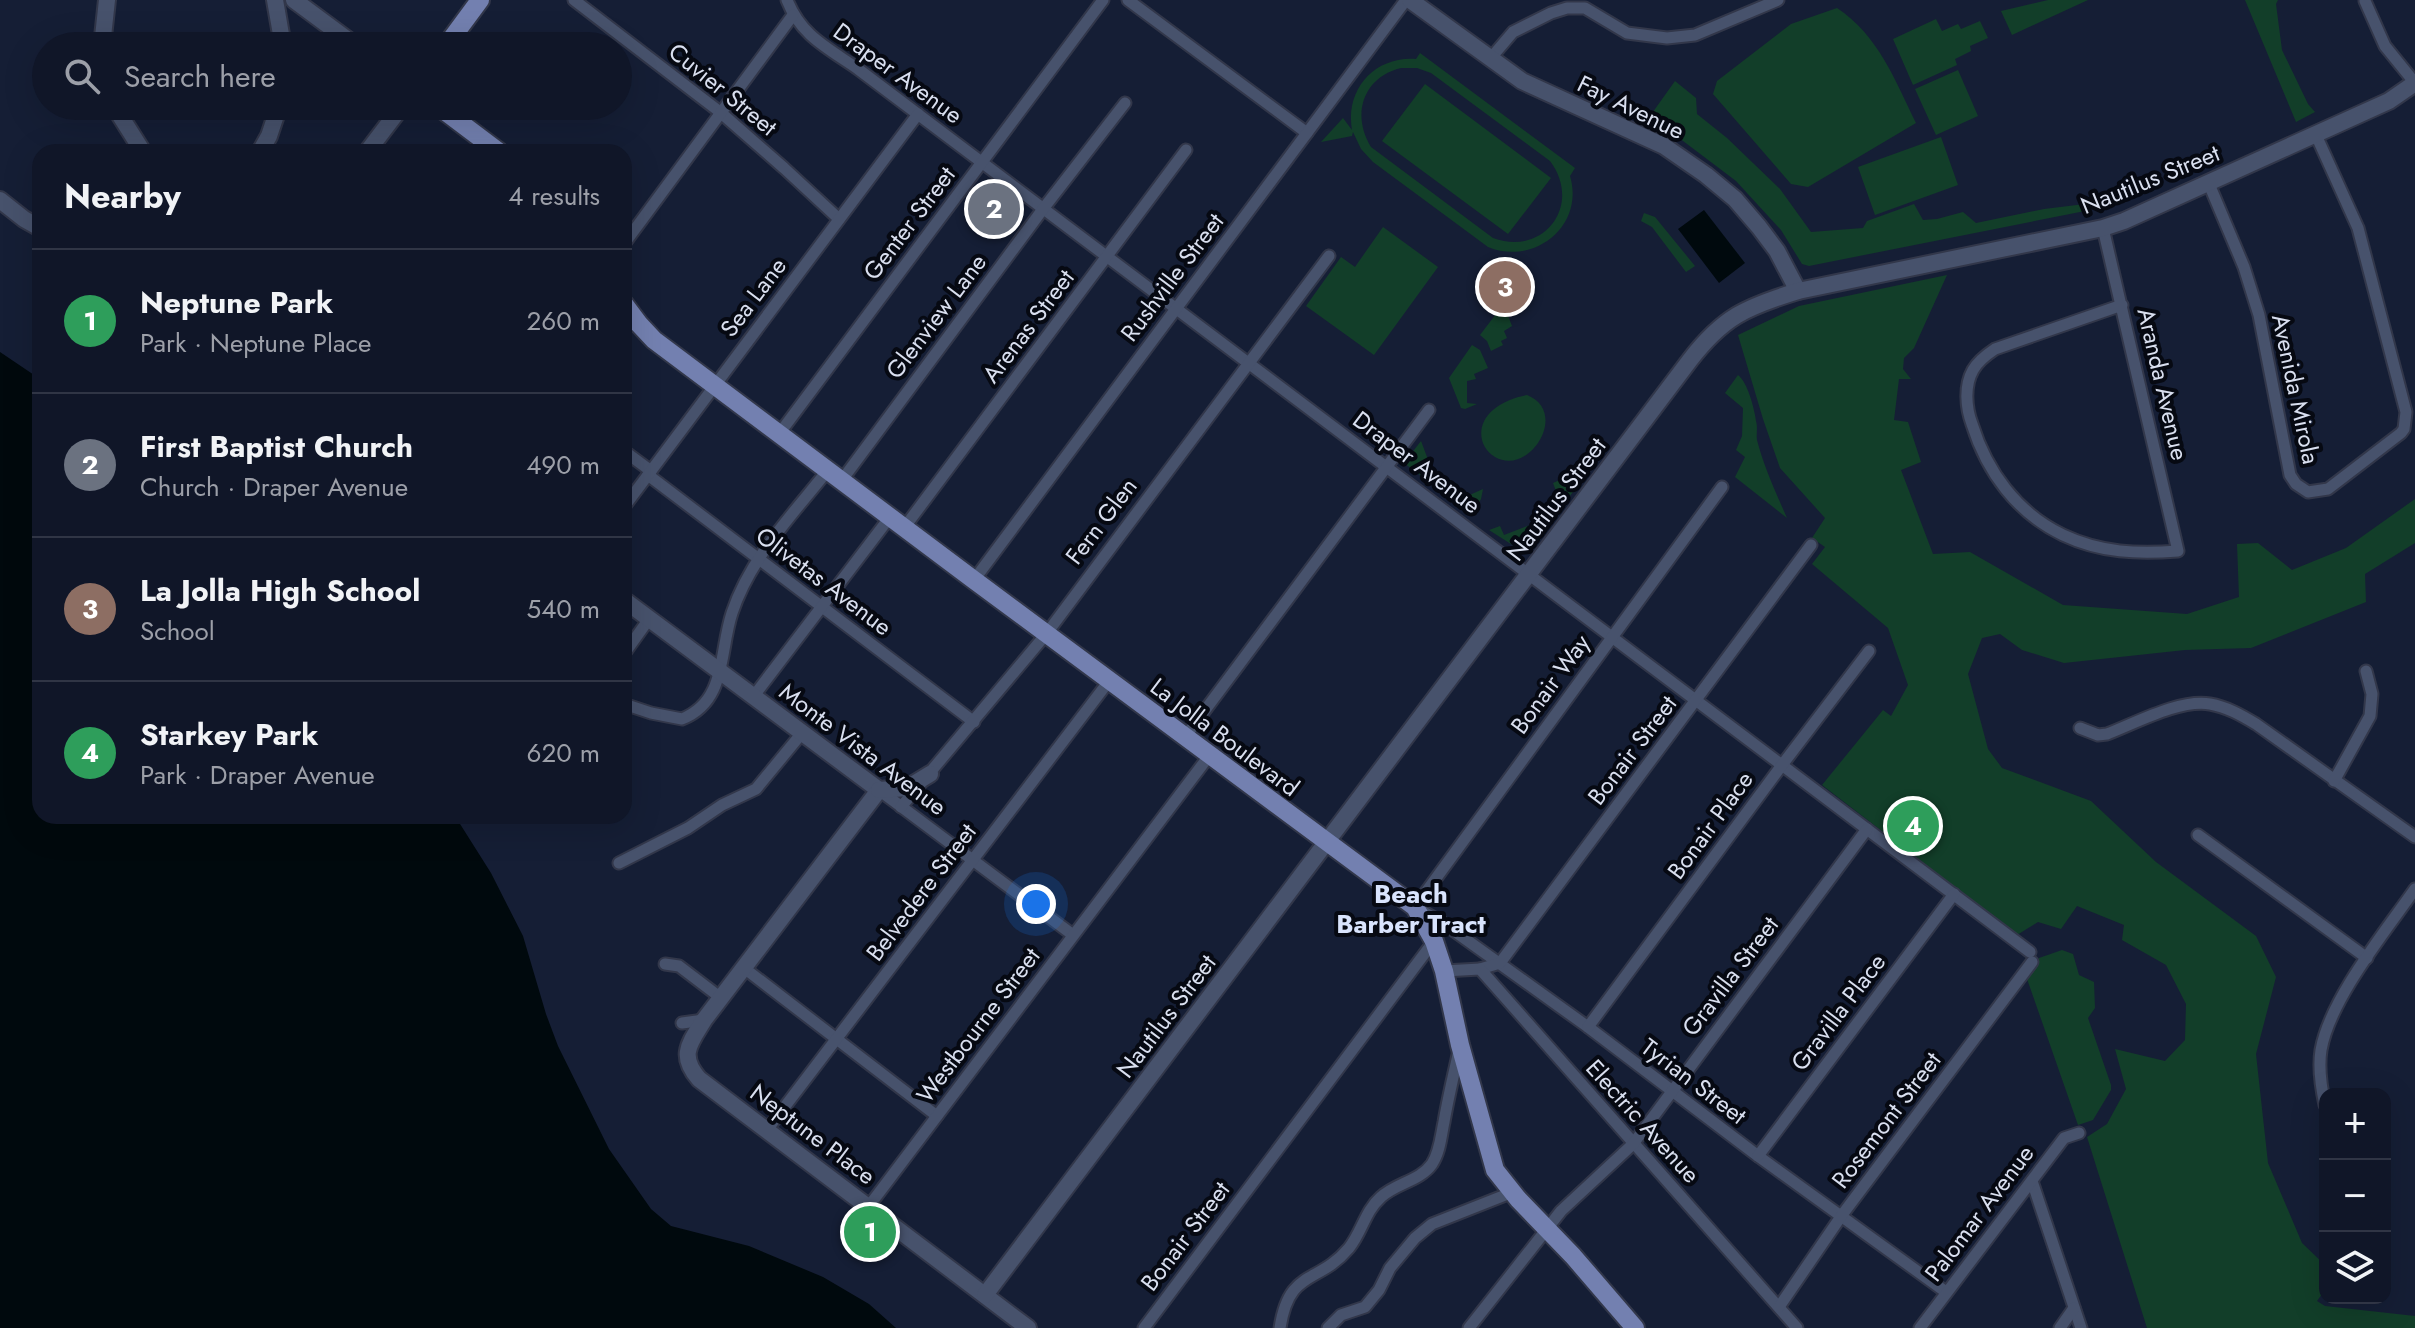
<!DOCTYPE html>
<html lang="en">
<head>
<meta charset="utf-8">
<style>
  :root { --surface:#101628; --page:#191f30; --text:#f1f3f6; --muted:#9c9fa8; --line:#303545; --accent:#f19ab2 }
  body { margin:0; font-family:Jost,sans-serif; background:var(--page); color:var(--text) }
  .controls { position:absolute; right:24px; bottom:24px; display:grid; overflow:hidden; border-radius:16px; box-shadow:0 8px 32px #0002 }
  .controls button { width:72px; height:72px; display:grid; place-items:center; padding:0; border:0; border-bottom:2px solid var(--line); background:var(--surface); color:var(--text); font:40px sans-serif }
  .you { position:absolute; left:1036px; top:904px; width:28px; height:28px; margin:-20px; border:6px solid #fff; border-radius:50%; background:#1a73e8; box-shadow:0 0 0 12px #1a73e833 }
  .badge { display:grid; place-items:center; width:52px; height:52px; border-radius:50%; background:var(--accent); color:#fff; font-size:26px; font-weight:700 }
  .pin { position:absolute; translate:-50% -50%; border:4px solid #fff; box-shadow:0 2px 8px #0006 }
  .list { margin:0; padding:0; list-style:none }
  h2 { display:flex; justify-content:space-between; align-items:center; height:104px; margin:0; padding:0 32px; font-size:34px }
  h2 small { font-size:26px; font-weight:400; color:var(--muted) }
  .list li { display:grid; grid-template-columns:52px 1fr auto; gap:24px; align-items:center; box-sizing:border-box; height:144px; padding:0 32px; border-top:2px solid var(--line) }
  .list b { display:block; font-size:30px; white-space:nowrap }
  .list p { margin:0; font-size:26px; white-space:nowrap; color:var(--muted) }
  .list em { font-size:26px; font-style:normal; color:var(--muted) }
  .icon { flex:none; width:44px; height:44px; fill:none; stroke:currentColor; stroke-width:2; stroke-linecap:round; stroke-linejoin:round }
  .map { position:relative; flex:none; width:2415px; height:1328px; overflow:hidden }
  .search { position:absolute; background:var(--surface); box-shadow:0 8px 32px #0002; left:32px; top:32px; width:600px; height:88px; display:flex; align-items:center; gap:20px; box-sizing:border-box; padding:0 28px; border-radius:44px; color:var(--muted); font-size:30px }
  .panel { position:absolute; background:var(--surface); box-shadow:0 8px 32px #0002; left:32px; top:144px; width:600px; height:680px; border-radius:24px }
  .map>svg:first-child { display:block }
  .green { fill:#123e29; fill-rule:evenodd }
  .water { fill:#00090d }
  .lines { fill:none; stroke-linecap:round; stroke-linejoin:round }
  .street-casing { stroke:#32374a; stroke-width:15 }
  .secondary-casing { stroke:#32374a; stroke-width:20 }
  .primary-casing { stroke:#32374a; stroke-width:22 }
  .street { stroke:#47526c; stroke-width:11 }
  .secondary { stroke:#47526c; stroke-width:16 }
  .primary { stroke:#7380b0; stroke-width:18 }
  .labels { text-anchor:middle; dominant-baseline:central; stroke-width:8; stroke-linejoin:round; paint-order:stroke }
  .street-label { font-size:24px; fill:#d9dfef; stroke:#060912 }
  .neighbourhood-label { font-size:26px; font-weight:bold; fill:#d9e4fd; stroke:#060912 }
</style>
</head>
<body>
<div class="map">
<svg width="2415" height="1328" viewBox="0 0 2415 1328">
  <rect width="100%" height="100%" fill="#151e35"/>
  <g class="green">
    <polygon points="2048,0 2088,0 2012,35 2001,11"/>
    <polygon points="2245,0 2278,0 2276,4 2282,50 2308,104 2315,112 2296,122"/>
    <path d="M1837 8C1878 35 1895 80 1916 123L1808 187 1791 184 1713 94 1717 81 1791 24Z"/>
    <polygon points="1936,19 1942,31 1958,24 1961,29 1980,21 1988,38 1970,46 1971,51 1955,59 1957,65 1913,85 1893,39"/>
    <path d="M1420 53 1575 168 1570 176C1585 226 1534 266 1488 247L1373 162 1361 149 1353 132 1352 136 1321 142 1343 118 1352 130C1345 90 1374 56 1416 59ZM1401 68H1417L1431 73 1550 161C1583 205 1544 257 1493 238L1371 147C1351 115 1363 77 1401 68Z"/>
    <polygon points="1958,70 1978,116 1936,135 1915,89"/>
    <polygon points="1675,81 1696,98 1697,114 1727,138 1780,189 1811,232 1863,228 1867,221 1914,204 1923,220 1937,219 1963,212 1976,223 2044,209 2085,204 2085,211 1809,266 1802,264 1781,230 1736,181 1650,116"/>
    <polygon points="1425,84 1551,178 1508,234 1382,141"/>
    <polygon points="1941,137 1958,185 1875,215 1858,167"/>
    <polygon points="1644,213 1655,217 1695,266 1686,272 1652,227 1641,221"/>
    <polygon points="1383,227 1438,267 1374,355 1306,306 1341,257 1355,267"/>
    <polygon points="1947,275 1914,348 1904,358 1903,369 1911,379 1899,379 1894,420 1908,422 1921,462 1901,470 1933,554 1970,552 2063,605 2187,614 2239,597 2237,544 2258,543 2292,570 2346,548 2415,499 2415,543 2365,574 2366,602 2251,648 2185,650 2064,663 2022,650 2000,634 1982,638 1968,674 1988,749 2002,768 2091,801 2156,862 2256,936 2276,977 2256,1054 2268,1163 2302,1243 2325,1265 2325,1290 2317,1301 2325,1306 2415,1316 2415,1328 2147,1328 2087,1137 2107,1124 2126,1089 2115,1049 2165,1061 2185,1040 2186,1004 2166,965 2122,940 2124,925 2077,906 2061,929 2038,922 2017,935 1822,785 1883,710 1891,716 1908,685 1888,628 1812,564 1825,547 1812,538 1825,518 1780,468 1763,419 1738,335 1799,306"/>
    <polygon points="1503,311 1507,313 1512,326 1504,331 1507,338 1501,341 1503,345 1491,351 1487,341 1480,335 1496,314"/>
    <polygon points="1472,345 1480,350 1488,368 1474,374 1476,379 1467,381 1467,403 1477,404 1465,409 1461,408 1449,378"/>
    <path d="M1738 375C1748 383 1754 408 1756 421 1758 428 1756 434 1757 440 1764 467 1776 493 1787 518L1735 477 1745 457 1736 450 1742 436 1743 408 1725 393Z"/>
    <path d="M1527 395C1570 412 1529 477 1495 457 1477 446 1477 423 1493 410 1502 402 1516 397 1527 395Z"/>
    <polygon points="1421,441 1438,486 1447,483 1449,486 1456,483 1463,498 1483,489 1481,499 1474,511 1469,512 1404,463"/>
    <polygon points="1577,472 1580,483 1525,553 1489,530 1500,526 1504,535 1551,517 1548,509 1561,504 1553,483"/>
    <polygon points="2062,950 2073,954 2079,975 2094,982 2095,1008 2088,1018 2111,1085 2111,1090 2093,1120 2078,1125 2026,976 2039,958"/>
  </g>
  <g class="water">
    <polygon points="1704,210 1745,263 1719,283 1678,229"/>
    <polygon points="0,352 40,379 40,816 455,816 491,873 523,936 546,1014 558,1046 609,1149 651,1209 671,1226 749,1246 823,1277 869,1304 896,1328 0,1328"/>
  </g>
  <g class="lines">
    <defs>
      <g id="street">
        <polyline points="574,0 720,112 784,168 839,219"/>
        <path d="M787 0C801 36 828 48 858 69L2030 952"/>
        <polyline points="1128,0 1307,133"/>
        <polyline points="2365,1 2385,46 2415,83"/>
        <polyline points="1490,59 1513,32 1551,13 1567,8 1585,8 1627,33 1667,38 1695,35 1778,0"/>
        <polyline points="2209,184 2244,267 2259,315 2290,475 2296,484 2308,492 2328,489 2401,433 2404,429 2406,412 2358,228 2316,135"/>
        <path d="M2103 228 2178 551C2138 554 2101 553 2063 535 2017 513 1987 472 1972 424 1966 408 1964 386 1973 370 1978 361 1986 355 1995 349L2122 305"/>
        <polyline points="624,244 793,15"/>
        <polyline points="779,434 1103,0"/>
        <polyline points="624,451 651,471"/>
        <polyline points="648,475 974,722"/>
        <polyline points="842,480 1043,209 1125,103"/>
        <polyline points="1722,487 1415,907 1443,923 1588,1027 1758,1156 1946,1292"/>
        <polyline points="624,507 918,114"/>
        <polyline points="904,528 1186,150"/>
        <polyline points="974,580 1406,0"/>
        <polyline points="624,654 649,619"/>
        <polyline points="753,697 890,517"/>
        <path d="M624 704 651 713 682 719C727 701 719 652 732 613 750 558 793 514 828 470"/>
        <path d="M2080 728 2098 735 2107 734C2136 723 2179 699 2210 704 2227 707 2241 715 2256 724L2415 837"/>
        <polyline points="1185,737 1429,410"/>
        <polyline points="2334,781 2370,716 2372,694 2366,671"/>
        <polyline points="879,790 1073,935"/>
        <polyline points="901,807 1047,633 1329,256"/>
        <polyline points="2198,835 2367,958"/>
        <polyline points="619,863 688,828 722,805 756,789 802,733"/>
        <polyline points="665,964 679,966 721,998"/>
        <polyline points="744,968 937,1116"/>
        <polyline points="1480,969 1500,963 1811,545"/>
        <polyline points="1444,971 1480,969 1797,1328"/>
        <polyline points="682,1023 704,1020"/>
        <polyline points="1588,1027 1782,765 1869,651"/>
        <path d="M2325 1105C2321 1087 2318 1069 2321 1050 2330 999 2385 932 2415 889"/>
        <polyline points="767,1130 1109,681"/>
        <polyline points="1758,1156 1954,894"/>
        <polyline points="2032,1181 2081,1328"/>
        <polyline points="869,1206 1209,756"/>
        <polyline points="1779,1307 1842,1215 2032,962"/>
        <polyline points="1144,1328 1434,941"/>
        <path d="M1280 1328C1289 1268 1318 1285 1349 1248 1362 1232 1365 1211 1381 1197 1396 1183 1420 1181 1432 1164 1440 1152 1441 1136 1444 1122 1448 1098 1454 1074 1459 1050"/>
        <polyline points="1328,1328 1341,1315 1365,1307 1379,1290 1390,1268 1415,1238 1432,1224 1513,1192"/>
        <polyline points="1469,1328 1561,1211 1633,1144 1867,829"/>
        <polyline points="1920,1328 2064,1138 2079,1133"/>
        <polyline points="2060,1328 2074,1308"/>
      </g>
      <g id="secondary">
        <polyline points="275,0 283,46"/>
        <polyline points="294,0 356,46"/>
        <polyline points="1410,0 1522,81 1664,146 1706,175 1735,199 1759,227 1777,251 1798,291"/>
        <polyline points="102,46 107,0"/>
        <polyline points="114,106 143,152"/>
        <polyline points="260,152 269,136 279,106"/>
        <polyline points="367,152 402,106"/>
        <polyline points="0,200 24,219 40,228"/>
        <polyline points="624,600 879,790"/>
        <path d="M879 790 704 1020C690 1043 678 1055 699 1079L1028 1328"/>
        <polyline points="879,790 907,788 930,774"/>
        <path d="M985 1295 1690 360C1723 317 1746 307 1798 291L2103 228 2124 221 2389 101 2415 83"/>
      </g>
      <g id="primary">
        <polyline points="446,46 480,0"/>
        <polyline points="438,106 499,152"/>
        <polyline points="624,304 639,324 654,340 974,580 1415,907 1434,941 1444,971 1460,1045 1495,1170 1518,1199 1573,1256 1635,1328"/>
      </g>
    </defs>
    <use href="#street" class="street-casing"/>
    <use href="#secondary" class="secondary-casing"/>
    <use href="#primary" class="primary-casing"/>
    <use href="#street" class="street"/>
    <use href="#secondary" class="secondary"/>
    <use href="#primary" class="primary"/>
  </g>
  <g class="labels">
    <g class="street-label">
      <text transform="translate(898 73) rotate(36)">Draper Avenue</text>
      <text transform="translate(723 89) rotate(39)">Cuvier Street</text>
      <text transform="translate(1631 107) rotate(26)">Fay Avenue</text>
      <text transform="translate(2150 179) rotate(-22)">Nautilus Street</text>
      <text transform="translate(909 223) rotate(-53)">Genter Street</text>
      <text transform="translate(1172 277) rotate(-53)">Rushville Street</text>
      <text transform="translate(753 297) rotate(-53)">Sea Lane</text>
      <text transform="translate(936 316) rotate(-53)">Glenview Lane</text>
      <text transform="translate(1028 326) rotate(-53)">Arenas Street</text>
      <text transform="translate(2163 384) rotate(77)">Aranda Avenue</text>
      <text transform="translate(2296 389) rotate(78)">Avenida Mirola</text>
      <text transform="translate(1417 462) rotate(37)">Draper Avenue</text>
      <text transform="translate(1556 499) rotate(-53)">Nautilus Street</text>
      <text transform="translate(1101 521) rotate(-53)">Fern Glen</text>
      <text transform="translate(824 581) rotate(37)">Olivetas Avenue</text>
      <text transform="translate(1550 684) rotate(-54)">Bonair Way</text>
      <text transform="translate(1225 737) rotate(37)">La Jolla Boulevard</text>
      <text transform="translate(863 749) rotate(37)">Monte Vista Avenue</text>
      <text transform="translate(1632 750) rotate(-53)">Bonair Street</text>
      <text transform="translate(1710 825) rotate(-54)">Bonair Place</text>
      <text transform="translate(921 892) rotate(-53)">Belvedere Street</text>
      <text transform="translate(1730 976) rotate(-53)">Gravilla Street</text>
      <text transform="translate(1838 1012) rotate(-53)">Gravilla Place</text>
      <text transform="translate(1166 1016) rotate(-53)">Nautilus Street</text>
      <text transform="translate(978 1025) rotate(-53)">Westbourne Street</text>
      <text transform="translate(1694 1081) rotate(37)">Tyrian Street</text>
      <text transform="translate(1886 1120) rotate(-53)">Rosemont Street</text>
      <text transform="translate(1643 1121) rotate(48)">Electric Avenue</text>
      <text transform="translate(813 1134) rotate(37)">Neptune Place</text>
      <text transform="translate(1979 1213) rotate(-53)">Palomar Avenue</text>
      <text transform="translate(1185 1236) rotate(-53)">Bonair Street</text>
    </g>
    <g class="neighbourhood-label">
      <text x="1411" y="894">Beach<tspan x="1411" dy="30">Barber Tract</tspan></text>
    </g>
  </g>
</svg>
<div class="controls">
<button>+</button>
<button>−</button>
<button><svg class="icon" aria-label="layers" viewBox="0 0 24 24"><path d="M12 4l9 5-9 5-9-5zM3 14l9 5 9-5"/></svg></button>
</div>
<div class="you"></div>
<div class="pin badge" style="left:870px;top:1232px;background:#2e9e5b">1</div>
<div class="pin badge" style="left:994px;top:209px;background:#6b7280">2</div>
<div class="pin badge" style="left:1505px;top:287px;background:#8d6e63">3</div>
<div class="pin badge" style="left:1913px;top:826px;background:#2e9e5b">4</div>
<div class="search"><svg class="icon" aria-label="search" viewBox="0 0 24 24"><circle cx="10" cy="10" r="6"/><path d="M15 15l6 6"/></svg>Search here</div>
<section class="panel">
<h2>Nearby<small>4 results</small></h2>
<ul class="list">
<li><span class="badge" style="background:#2e9e5b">1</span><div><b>Neptune Park</b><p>Park · Neptune Place</p></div><em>260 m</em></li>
<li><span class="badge" style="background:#6b7280">2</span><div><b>First Baptist Church</b><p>Church · Draper Avenue</p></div><em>490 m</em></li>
<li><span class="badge" style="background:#8d6e63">3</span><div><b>La Jolla High School</b><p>School</p></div><em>540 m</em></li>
<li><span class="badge" style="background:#2e9e5b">4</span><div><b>Starkey Park</b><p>Park · Draper Avenue</p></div><em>620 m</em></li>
</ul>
</section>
</div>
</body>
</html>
